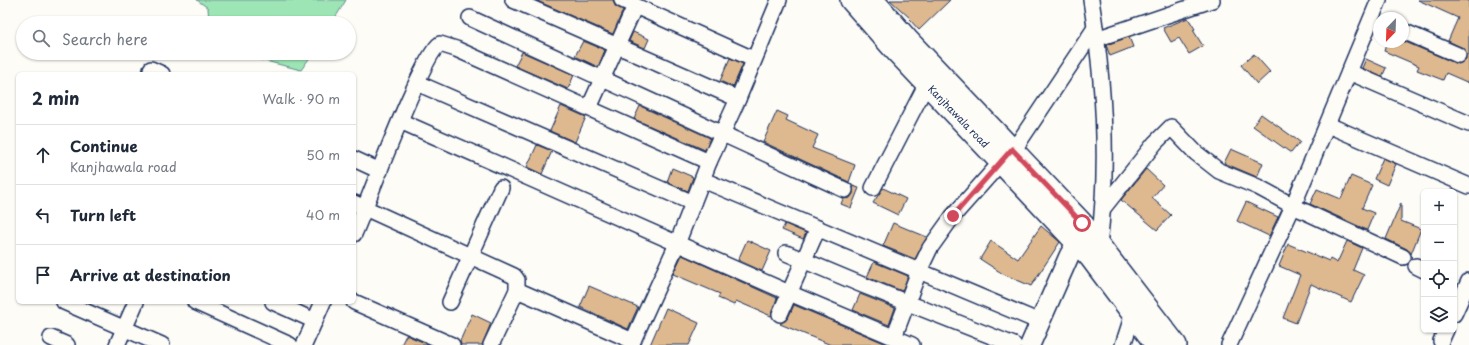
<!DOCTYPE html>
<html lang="en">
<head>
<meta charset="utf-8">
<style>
  :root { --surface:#fff; --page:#f2f2f3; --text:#1f2937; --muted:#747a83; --line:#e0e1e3 }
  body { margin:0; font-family:"Playpen Sans",sans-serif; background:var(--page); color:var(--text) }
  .controls { position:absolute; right:12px; bottom:12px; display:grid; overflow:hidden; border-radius:6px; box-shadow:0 1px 3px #0004 }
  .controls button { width:36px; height:36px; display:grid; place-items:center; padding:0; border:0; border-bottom:1px solid var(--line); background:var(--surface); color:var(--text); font:20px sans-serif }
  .compass { position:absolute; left:1373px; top:12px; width:36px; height:36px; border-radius:50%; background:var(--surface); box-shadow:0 1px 3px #0004; rotate:203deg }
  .stop { position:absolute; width:12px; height:12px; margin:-9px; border:3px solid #d1495b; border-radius:50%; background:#fff }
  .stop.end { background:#d1495b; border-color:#fff; box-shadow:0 1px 4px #0008 }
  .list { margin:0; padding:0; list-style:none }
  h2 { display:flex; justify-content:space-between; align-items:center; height:52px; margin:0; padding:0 16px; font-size:17px }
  h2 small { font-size:13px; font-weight:400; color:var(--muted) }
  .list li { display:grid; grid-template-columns:26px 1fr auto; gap:12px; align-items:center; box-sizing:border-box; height:60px; padding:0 16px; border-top:1px solid var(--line) }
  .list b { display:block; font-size:15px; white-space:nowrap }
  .list p { margin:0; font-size:13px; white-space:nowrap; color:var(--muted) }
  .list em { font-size:13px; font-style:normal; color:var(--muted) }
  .icon { flex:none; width:22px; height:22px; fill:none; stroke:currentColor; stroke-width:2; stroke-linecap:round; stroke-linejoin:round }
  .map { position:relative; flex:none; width:1469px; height:345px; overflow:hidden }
  .search { position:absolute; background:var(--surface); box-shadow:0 1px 3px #0004; left:16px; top:16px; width:340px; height:44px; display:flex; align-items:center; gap:10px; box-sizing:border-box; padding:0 14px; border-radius:22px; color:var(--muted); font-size:15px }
  .panel { position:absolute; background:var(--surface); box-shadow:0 1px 3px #0004; left:16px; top:72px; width:340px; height:232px; border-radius:6px }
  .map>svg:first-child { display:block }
  .green { fill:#9de5b4; stroke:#5c8a89 }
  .building { fill:#deb98f; stroke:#1b2f5e }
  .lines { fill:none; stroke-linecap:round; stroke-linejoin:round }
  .minor-casing { stroke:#1b2f5e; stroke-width:18 }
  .tertiary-casing { stroke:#1b2f5e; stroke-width:22 }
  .secondary-casing { stroke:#1b2f5e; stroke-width:24 }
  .minor { stroke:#fdfcf7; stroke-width:15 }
  .tertiary { stroke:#fdfcf7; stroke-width:19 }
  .secondary { stroke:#fdfcf7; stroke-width:21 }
  .route { stroke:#d1495b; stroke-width:5 }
  .labels { text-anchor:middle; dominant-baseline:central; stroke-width:3.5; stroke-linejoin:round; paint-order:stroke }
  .street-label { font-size:10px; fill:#1b2f5e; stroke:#fdfcf7 }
</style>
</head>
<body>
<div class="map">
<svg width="1469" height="345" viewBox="0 0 1469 345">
  <rect width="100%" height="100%" fill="#fdfcf7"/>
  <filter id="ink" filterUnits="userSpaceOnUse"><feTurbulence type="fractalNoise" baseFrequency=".025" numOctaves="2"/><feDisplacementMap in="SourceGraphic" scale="8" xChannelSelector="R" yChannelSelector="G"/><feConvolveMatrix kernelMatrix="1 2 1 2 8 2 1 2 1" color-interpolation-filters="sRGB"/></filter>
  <g filter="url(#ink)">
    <g class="green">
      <polygon points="197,0 346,0 332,23 209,23 208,8"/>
      <polygon points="234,53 313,53 301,70"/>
    </g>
    <g class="building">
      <polygon points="535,0 613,0 615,6 623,10 613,34"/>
      <polygon points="890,0 950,0 919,30 910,20 911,19"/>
      <polygon points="1418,0 1469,0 1469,83 1446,73 1443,80 1417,70 1419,66 1384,51 1387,42 1403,41 1455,63 1459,64 1466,59 1465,49 1448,41 1458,18"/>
      <polygon points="1188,18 1195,29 1193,30 1203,46 1189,54 1179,38 1171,42 1163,28"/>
      <polygon points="633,32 649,39 645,48 629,41"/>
      <polygon points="1129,37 1133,47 1110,56 1106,45"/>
      <polygon points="583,41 605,50 598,67 575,56"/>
      <polygon points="522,52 574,75 568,89 515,66"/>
      <polygon points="1254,54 1270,72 1257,84 1241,65"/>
      <polygon points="730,58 743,64 733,87 720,81"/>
      <polygon points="1366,59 1386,68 1382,77 1362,68"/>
      <polygon points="561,106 586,117 575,142 550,131"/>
      <polygon points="640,106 710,138 705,150 634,119"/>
      <polygon points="777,111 788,116 786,120 818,135 812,148 855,165 849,182 763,142"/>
      <polygon points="1261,114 1300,142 1291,153 1253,126"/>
      <polygon points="537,145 552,151 542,174 527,167"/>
      <polygon points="1231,149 1263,163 1257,177 1224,163"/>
      <polygon points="1383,158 1396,164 1387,185 1374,179"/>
      <polygon points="672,168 693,177 688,191 667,182"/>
      <polygon points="1146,169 1163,185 1152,198 1171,215 1157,230 1121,200"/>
      <polygon points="1351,176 1372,185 1362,208 1374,213 1367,230 1310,204 1317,189 1341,199"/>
      <polygon points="853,186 859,188 851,208 841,204 843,199 850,198 853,194"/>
      <polygon points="883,188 906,199 898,215 873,203"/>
      <polygon points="1246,202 1278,217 1269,236 1237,221"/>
      <polygon points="1401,203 1401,221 1421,229 1411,254 1407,249 1386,239"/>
      <polygon points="893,223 927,237 915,259 883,246"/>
      <polygon points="785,224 806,233 803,239 782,230"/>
      <polygon points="1041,226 1060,242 1031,286 1003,274 980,259 991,241 1018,259"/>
      <polygon points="747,240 771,251 762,271 738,260"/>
      <polygon points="1347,241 1362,248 1353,270 1364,275 1351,302 1311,284 1296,323 1283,318 1300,275 1279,266 1288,244 1329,261 1330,259 1337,263"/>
      <polygon points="682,255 777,298 771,316 736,301 734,305 718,298 720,294 673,274"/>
      <polygon points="874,262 908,276 902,291 867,277"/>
      <polygon points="589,286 638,307 628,329 580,307"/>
      <polygon points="860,294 895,308 889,325 853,310"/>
      <polygon points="794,305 889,345 831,345 780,324 788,318"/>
      <polygon points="666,308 699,323 689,345 650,345"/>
      <polygon points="472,314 491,323 482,345 461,345 460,341"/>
      <polygon points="406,335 430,345 401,345"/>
    </g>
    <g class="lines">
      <defs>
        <g id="minor">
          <polyline points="513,0 738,99"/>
          <polyline points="622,0 753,59"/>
          <path d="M1091 0C1104 81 1109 164 1099 245"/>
          <polyline points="470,18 845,190"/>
          <polyline points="1403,31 1458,55"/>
          <polyline points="1096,39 1212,0"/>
          <polyline points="151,69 162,74"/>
          <polyline points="1349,72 1469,124"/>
          <polyline points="417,83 693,203"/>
          <polyline points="589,108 635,6"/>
          <polyline points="400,121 787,292 912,345"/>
          <polyline points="1328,125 1469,186"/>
          <polyline points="354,159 380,171"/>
          <polyline points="703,180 1040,322"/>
          <polyline points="873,188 927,83"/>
          <polyline points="354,203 514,276 517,280 517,290 491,345"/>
          <polyline points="1104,207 1155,143 1171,127 1196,153 1219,171 1258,187 1293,206 1403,257"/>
          <path d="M354 234C367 205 422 54 440 44L456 49 709 162"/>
          <polyline points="786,253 860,284 1014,345"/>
          <polyline points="1416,266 1424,270"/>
          <polyline points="517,290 633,341"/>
          <polyline points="64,302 162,345"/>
          <polyline points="195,302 290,345"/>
          <polyline points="273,302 315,321"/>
          <polyline points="354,302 452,345"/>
          <polyline points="450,302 501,188"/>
          <polyline points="780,314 818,228"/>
          <polyline points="1454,314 1469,281"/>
          <polyline points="894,337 919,271 930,248 953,216 1019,142 1095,28"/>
          <polyline points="51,338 67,345"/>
          <polyline points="1441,341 1446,330"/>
          <polyline points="117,345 136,302"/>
          <polyline points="304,345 323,302"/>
          <polyline points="631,345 677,244 709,162 738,99 779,0"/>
          <polyline points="1123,345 1133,314"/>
          <polyline points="1229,345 1293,206 1379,0"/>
        </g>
        <polyline id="tertiary" points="1030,345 1069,256 1077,242"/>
        <g id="secondary">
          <polyline points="851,0 893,48 1090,257 1156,345"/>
          <polyline points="873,0 907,39 1082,223 1176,345"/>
        </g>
      </defs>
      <use href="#minor" class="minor-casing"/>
      <use href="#tertiary" class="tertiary-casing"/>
      <use href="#secondary" class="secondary-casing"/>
      <use href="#minor" class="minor"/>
      <use href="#tertiary" class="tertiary"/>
      <use href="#secondary" class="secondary"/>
    </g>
  </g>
  <g class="lines" filter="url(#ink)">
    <polyline class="route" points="953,216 1012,149 1082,223"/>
  </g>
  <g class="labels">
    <g class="street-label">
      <text transform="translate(959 116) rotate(46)">Kanjhawala road</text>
    </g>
  </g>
</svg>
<div class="controls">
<button>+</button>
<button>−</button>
<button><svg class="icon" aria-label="locate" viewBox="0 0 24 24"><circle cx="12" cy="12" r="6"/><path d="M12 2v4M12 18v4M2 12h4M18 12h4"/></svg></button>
<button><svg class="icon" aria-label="layers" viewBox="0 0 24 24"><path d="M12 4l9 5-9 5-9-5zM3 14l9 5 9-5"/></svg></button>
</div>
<svg class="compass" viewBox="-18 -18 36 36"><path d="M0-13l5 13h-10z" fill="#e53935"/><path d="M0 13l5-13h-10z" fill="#747a83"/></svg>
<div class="stop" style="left:1082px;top:223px"></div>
<div class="stop end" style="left:953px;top:216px"></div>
<div class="search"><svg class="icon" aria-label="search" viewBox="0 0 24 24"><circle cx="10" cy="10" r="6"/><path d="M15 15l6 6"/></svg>Search here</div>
<section class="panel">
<h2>2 min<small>Walk · 90 m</small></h2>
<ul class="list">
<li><svg class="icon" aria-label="ahead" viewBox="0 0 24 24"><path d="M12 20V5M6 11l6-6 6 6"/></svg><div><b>Continue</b><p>Kanjhawala road</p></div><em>50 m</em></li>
<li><svg class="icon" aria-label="left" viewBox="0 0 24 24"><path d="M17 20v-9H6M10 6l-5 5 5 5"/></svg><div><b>Turn left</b></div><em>40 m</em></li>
<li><svg class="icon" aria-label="arrive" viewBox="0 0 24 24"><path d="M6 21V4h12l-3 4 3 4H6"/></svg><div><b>Arrive at destination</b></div></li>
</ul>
</section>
</div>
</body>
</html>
